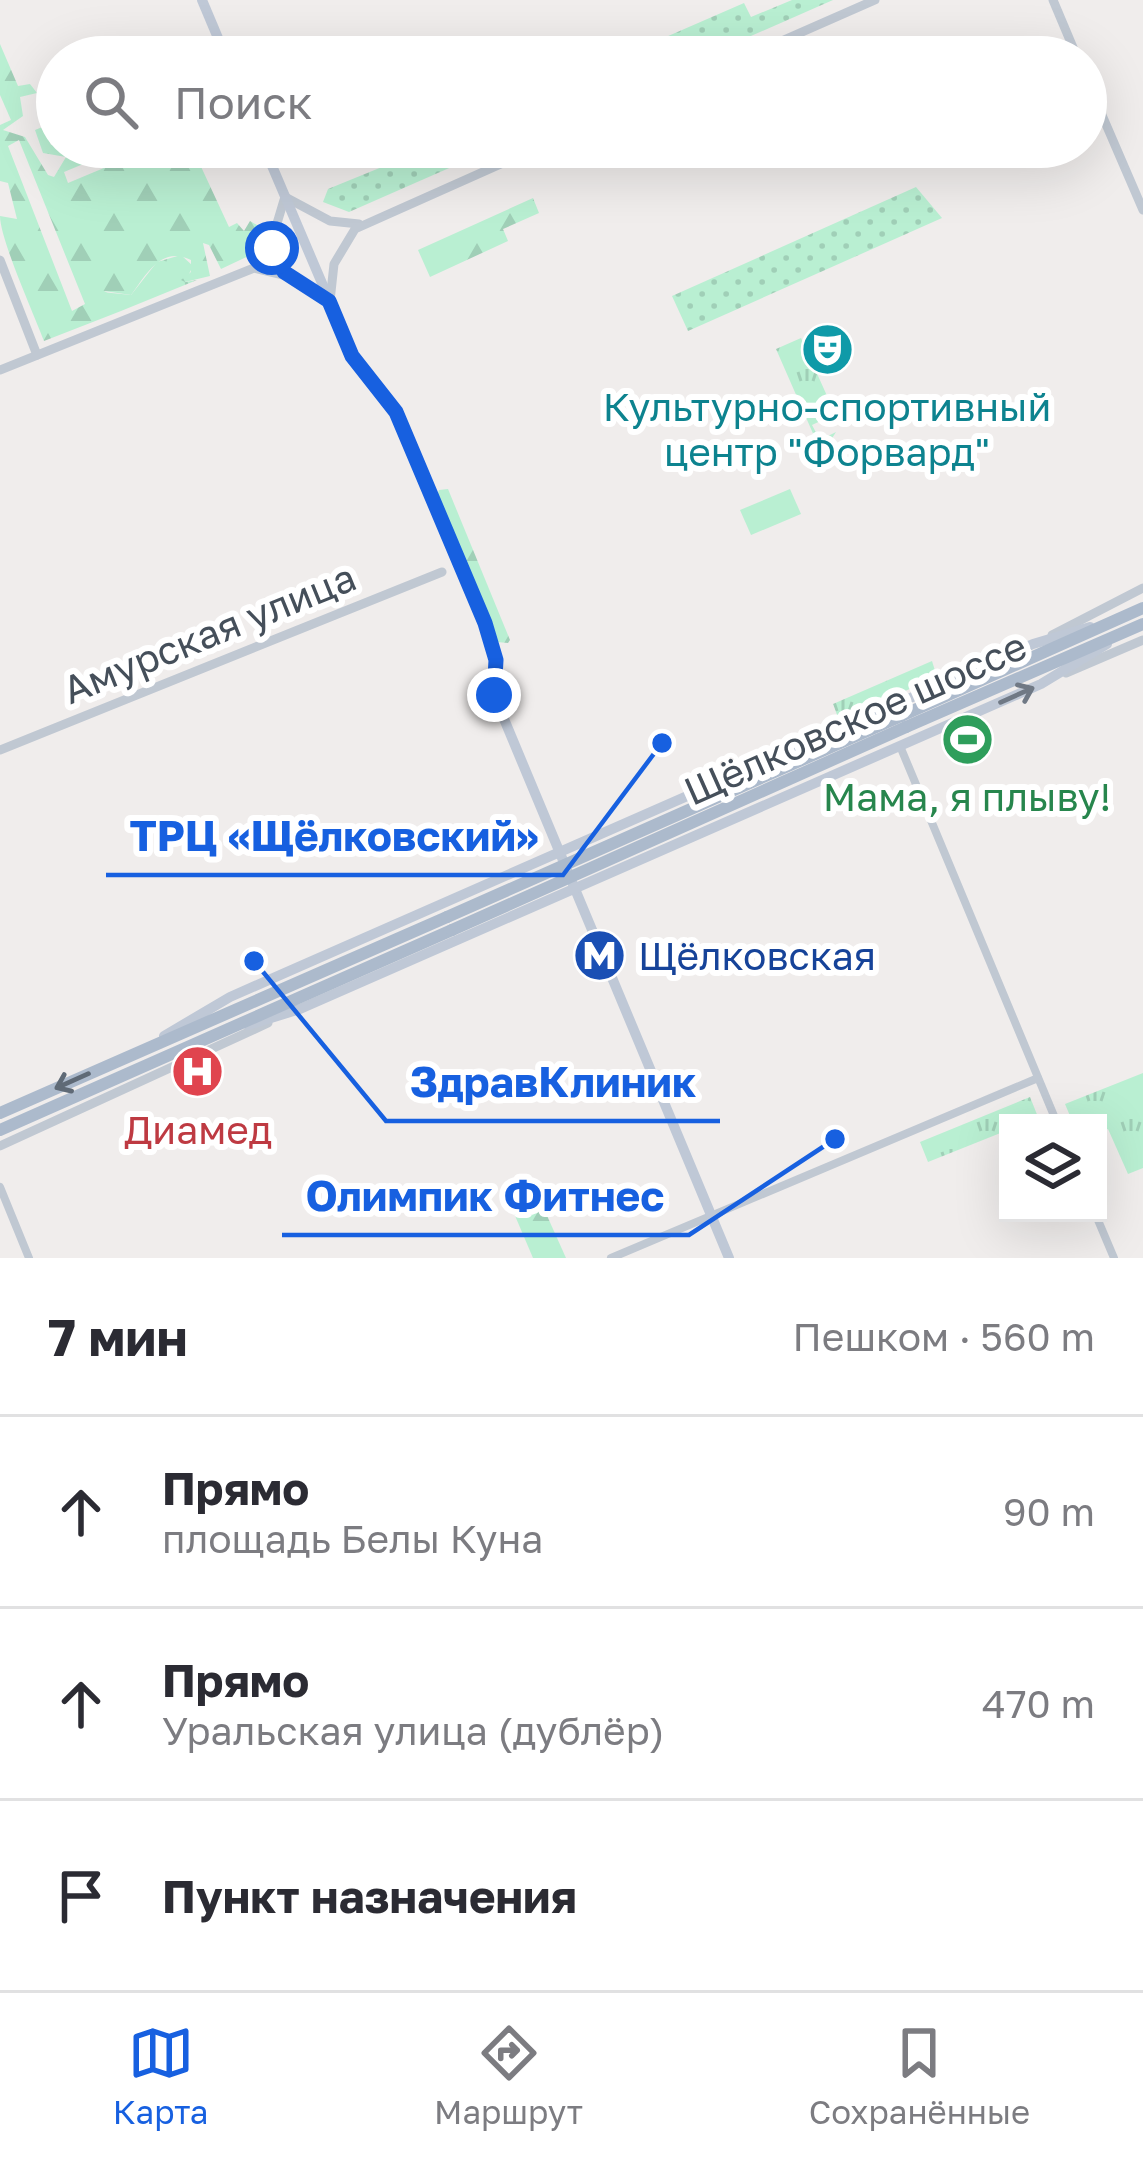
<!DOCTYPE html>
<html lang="ru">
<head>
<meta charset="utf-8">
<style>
  :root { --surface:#fff; --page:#f2f2f3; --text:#2b2b33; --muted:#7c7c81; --line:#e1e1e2; --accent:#1760e0 }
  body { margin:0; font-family:"Golos Text",sans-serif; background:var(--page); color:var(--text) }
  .controls { position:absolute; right:36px; bottom:36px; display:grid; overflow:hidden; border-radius:0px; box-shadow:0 12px 48px #0002 }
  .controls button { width:108px; height:108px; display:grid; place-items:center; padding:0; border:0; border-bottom:3px solid var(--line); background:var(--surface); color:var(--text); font:60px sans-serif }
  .stop { position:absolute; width:36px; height:36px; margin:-27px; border:9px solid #1760e0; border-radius:50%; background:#fff }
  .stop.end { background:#1760e0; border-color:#fff; box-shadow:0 3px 12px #0008 }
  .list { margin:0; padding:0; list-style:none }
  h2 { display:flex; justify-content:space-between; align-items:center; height:156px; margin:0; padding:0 48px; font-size:51px }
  h2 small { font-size:39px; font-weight:400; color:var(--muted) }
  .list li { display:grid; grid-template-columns:78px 1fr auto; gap:36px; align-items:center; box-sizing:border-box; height:192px; padding:0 48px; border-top:3px solid var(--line) }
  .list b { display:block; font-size:45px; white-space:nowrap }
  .list p { margin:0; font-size:39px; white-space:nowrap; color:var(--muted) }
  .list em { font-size:39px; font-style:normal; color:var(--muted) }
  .icon { flex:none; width:66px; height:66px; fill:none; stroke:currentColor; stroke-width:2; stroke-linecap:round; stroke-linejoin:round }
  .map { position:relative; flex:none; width:1143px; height:1258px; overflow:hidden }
  .search { position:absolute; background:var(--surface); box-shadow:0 12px 48px #0002; left:36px; right:36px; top:36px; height:132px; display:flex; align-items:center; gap:30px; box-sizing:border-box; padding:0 42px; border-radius:66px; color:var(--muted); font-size:45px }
  .sheet { height:732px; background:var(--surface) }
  nav { display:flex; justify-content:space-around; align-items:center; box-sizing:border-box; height:168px; border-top:3px solid var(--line); background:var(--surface); font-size:33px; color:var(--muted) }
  nav a { display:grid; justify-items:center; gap:6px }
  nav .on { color:var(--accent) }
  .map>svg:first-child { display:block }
  .grass { fill:url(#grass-tufts) }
  .forest { fill:url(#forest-firs); fill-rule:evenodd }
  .park { fill:url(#park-dots) }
  .pitch { fill:#b9efd2 }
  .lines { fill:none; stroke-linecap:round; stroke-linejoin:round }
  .minor { stroke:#c0c8d2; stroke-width:8 }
  .tertiary { stroke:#c0c8d2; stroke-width:9 }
  .secondary { stroke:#bfc8d6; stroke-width:10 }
  .primary { stroke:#acbacc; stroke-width:12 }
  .primary-bridge { stroke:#acbacc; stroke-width:12 }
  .oneway { stroke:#707985 }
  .oneway2 { stroke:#5f6a76 }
  .route { stroke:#1760e0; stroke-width:15 }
  .labels { text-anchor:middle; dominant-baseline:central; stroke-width:12; stroke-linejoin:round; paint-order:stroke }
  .culture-label { font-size:39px; fill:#0d838f; stroke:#fff }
  .street-label { font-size:39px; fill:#454f5a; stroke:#fff }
  .leisure-label { font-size:39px; fill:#27864d; stroke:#fff }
  .transit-label { font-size:39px; fill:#164399; stroke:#fff; text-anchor:start }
  .health-label { font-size:39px; fill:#be3a42; stroke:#fff }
  .leader { fill:none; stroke:#1760e0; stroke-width:4.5 }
  .callout-dot { fill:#1760e0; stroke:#fff; stroke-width:4.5 }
  .callout-label { font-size:42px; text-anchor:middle; font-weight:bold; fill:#1760e0; stroke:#fff; stroke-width:12; stroke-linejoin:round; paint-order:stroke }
</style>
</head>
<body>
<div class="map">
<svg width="1143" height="1258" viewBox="0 0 1143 1258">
  <defs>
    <pattern id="grass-tufts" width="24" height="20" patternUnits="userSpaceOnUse" patternTransform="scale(3)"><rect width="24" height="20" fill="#b9efd2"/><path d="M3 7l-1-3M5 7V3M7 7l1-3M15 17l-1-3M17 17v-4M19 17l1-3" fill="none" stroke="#a0cfb7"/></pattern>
    <pattern id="forest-firs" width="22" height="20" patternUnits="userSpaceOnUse" patternTransform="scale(3)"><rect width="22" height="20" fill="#b9efd2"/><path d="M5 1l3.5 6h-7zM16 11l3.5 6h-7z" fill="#a0cfb7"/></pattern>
    <pattern id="park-dots" width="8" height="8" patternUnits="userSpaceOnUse" patternTransform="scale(3)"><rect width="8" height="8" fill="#b9efd2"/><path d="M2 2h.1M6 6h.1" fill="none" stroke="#a0cfb7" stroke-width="1.8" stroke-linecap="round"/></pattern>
  </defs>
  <rect width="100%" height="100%" fill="#f0edec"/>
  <g class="grass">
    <polygon points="181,255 193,266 185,282 197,280 121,311 114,297 102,292 131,295 157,262"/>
    <polygon points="801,338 828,398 822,402 829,417 812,425 820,440 836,432 822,454 776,349"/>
    <polygon points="932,661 937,677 839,720 833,704"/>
    <polygon points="1143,1073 1143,1168 1128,1174 1108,1129 1098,1133 1098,1123 1073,1123 1065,1104"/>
    <polygon points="1030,1097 1038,1117 1008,1123 1008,1130 928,1162 920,1142"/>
  </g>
  <g class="forest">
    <path d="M0 44 18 86 30 84 37 93 20 97 23 116 3 130 25 137 48 175 54 177 66 157 43 153 35 130 57 121V130L47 135 51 145 124 147 64 172 68 183 154 147H193L168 156 167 167 197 158 229 227 237 223 244 231 250 221 262 228 257 252 221 269 209 245 203 243 210 276 185 282 181 280 191 272V260C161 245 146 275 131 295L104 291 120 300 121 311 44 341C33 312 0 239 0 216L17 219 8 183 0 181V125L11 120 0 95ZM19 140 85 304 72 311 8 146Z"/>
    <polygon points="533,198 539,213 503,229 508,241 430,277 418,250"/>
    <polygon points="448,489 510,640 508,643 497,642 436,498 439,490"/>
    <polygon points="540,1200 566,1258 533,1258 513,1211"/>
  </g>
  <g class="park">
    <polygon points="792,0 833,0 703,57 620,57 744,3 751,17"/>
    <polygon points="431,147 497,147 349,212 323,202 328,189"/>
    <polygon points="916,187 942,218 688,331 672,296"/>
  </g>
  <polygon class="pitch" points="790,489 801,514 751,535 740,510"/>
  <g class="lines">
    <g class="minor">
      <polyline points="900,746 1057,1123"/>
      <polyline points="0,1187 29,1258"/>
      <polyline points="1095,1213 1114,1258"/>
      <polyline points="611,1258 1038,1078"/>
    </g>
    <g class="tertiary">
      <polyline points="1053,0 1077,57"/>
      <polyline points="745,57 875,0"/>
      <polyline points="1086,78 1143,210"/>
      <polyline points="287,198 330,221 359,224"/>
      <polyline points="0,260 37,355"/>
      <polyline points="254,268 295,278 325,297"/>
      <polyline points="330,301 334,264 355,229 539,147"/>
      <polyline points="0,370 254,268 272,240 284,200"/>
      <polyline points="1052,635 1143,588"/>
      <polyline points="1066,673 1143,640"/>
      <polyline points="0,750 442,572"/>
      <polyline points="0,1146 268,1023"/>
    </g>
    <g class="secondary">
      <polyline points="202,0 226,57"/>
      <polyline points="264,147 353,356 396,412 485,623 496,660 494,695 729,1258"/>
      <polyline points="248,1025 300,1009 1041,684 1107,644"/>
      <polyline points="164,1036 230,997 1033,644 1090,627"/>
    </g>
    <g class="primary">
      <polyline points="901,716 1143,608"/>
      <polyline points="906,727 1143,624"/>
      <polyline points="0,1113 447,917"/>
      <polyline points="0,1130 452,930"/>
    </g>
    <g class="primary-bridge">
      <polyline points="447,917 901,716"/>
      <polyline points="452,930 906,727"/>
    </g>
  </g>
  <defs><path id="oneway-shaft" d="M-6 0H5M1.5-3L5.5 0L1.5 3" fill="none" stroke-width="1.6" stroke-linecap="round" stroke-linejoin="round" transform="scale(3)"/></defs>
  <use class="oneway" href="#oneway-shaft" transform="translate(1017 695) rotate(-24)"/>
  <use class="oneway2" href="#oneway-shaft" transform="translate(72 1081) rotate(156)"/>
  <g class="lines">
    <polyline class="route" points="272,248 284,272 329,301 352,356 396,412 485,623 496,660 494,695"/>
  </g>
  <defs>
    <symbol id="theatre-disc" viewBox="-11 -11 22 22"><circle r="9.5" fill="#0f9aa8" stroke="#fff"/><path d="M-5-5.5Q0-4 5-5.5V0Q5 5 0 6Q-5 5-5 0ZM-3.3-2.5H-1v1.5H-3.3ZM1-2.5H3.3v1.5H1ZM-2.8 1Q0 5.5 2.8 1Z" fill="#fff"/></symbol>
    <symbol id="stadium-disc" viewBox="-11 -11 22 22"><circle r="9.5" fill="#2e9e5b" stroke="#fff"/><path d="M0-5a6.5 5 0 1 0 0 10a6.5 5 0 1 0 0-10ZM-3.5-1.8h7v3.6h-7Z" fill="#fff"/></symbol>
    <symbol id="metro-disc" viewBox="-11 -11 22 22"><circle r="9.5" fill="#1a4fb4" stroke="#fff"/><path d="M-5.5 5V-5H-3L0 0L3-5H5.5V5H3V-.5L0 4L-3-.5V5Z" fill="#fff"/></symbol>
    <symbol id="hospital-disc" viewBox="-11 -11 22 22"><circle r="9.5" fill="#e0444e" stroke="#fff"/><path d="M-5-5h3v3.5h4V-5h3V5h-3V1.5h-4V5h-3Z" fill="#fff"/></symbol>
  </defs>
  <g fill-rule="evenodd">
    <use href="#theatre-disc" x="798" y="320" width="59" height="59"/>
    <use href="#stadium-disc" x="938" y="710" width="59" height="59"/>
    <use href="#metro-disc" x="570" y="926" width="59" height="59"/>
    <use href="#hospital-disc" x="168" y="1042" width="59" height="59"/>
  </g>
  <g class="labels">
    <g class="culture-label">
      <text x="827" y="406">Культурно-спортивный<tspan x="827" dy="45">центр "Форвард"</tspan></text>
    </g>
    <g class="street-label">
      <text transform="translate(209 633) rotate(-22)">Амурская улица</text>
      <text transform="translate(855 718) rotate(-24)">Щёлковское шоссе</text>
    </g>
    <g class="leisure-label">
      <text x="967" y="796">Мама, я плыву!</text>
    </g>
    <g class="transit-label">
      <text x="638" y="955">Щёлковская</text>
    </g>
    <g class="health-label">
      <text x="198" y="1129">Диамед</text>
    </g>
  </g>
  <path class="leader" d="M662 743L563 875H106M254 961L386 1121H720M835 1139L689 1235H282"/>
  <g class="callout-dot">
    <circle cx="662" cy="743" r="12"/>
    <circle cx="254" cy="961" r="12"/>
    <circle cx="835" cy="1139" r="12"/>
  </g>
  <g class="callout-label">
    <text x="334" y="851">ТРЦ «Щёлковский»</text>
    <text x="553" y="1097">ЗдравКлиник</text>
    <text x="485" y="1211">Олимпик Фитнес</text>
  </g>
</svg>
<div class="controls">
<button><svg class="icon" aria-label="layers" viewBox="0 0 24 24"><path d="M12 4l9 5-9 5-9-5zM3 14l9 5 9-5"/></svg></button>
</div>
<div class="stop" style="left:272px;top:248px"></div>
<div class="stop end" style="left:494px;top:695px"></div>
<div class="search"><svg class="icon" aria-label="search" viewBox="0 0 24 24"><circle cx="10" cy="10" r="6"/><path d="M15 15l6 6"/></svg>Поиск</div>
</div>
<section class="sheet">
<h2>7 мин<small>Пешком · 560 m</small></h2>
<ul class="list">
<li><svg class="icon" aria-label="ahead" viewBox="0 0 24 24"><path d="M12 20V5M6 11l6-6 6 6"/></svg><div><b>Прямо</b><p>площадь Белы Куна</p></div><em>90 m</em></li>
<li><svg class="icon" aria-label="ahead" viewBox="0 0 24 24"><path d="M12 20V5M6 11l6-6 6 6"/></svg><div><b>Прямо</b><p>Уральская улица (дублёр)</p></div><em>470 m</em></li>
<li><svg class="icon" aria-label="arrive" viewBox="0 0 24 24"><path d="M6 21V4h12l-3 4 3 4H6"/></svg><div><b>Пункт назначения</b></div></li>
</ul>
</section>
<nav>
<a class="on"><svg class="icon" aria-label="map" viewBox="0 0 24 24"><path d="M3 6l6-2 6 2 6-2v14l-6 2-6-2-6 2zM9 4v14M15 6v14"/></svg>Карта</a>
<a><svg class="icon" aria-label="directions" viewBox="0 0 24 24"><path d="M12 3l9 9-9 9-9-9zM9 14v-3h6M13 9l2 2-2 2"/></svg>Маршрут</a>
<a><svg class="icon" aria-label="saved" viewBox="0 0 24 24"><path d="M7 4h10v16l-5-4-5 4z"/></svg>Сохранённые</a>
</nav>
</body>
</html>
